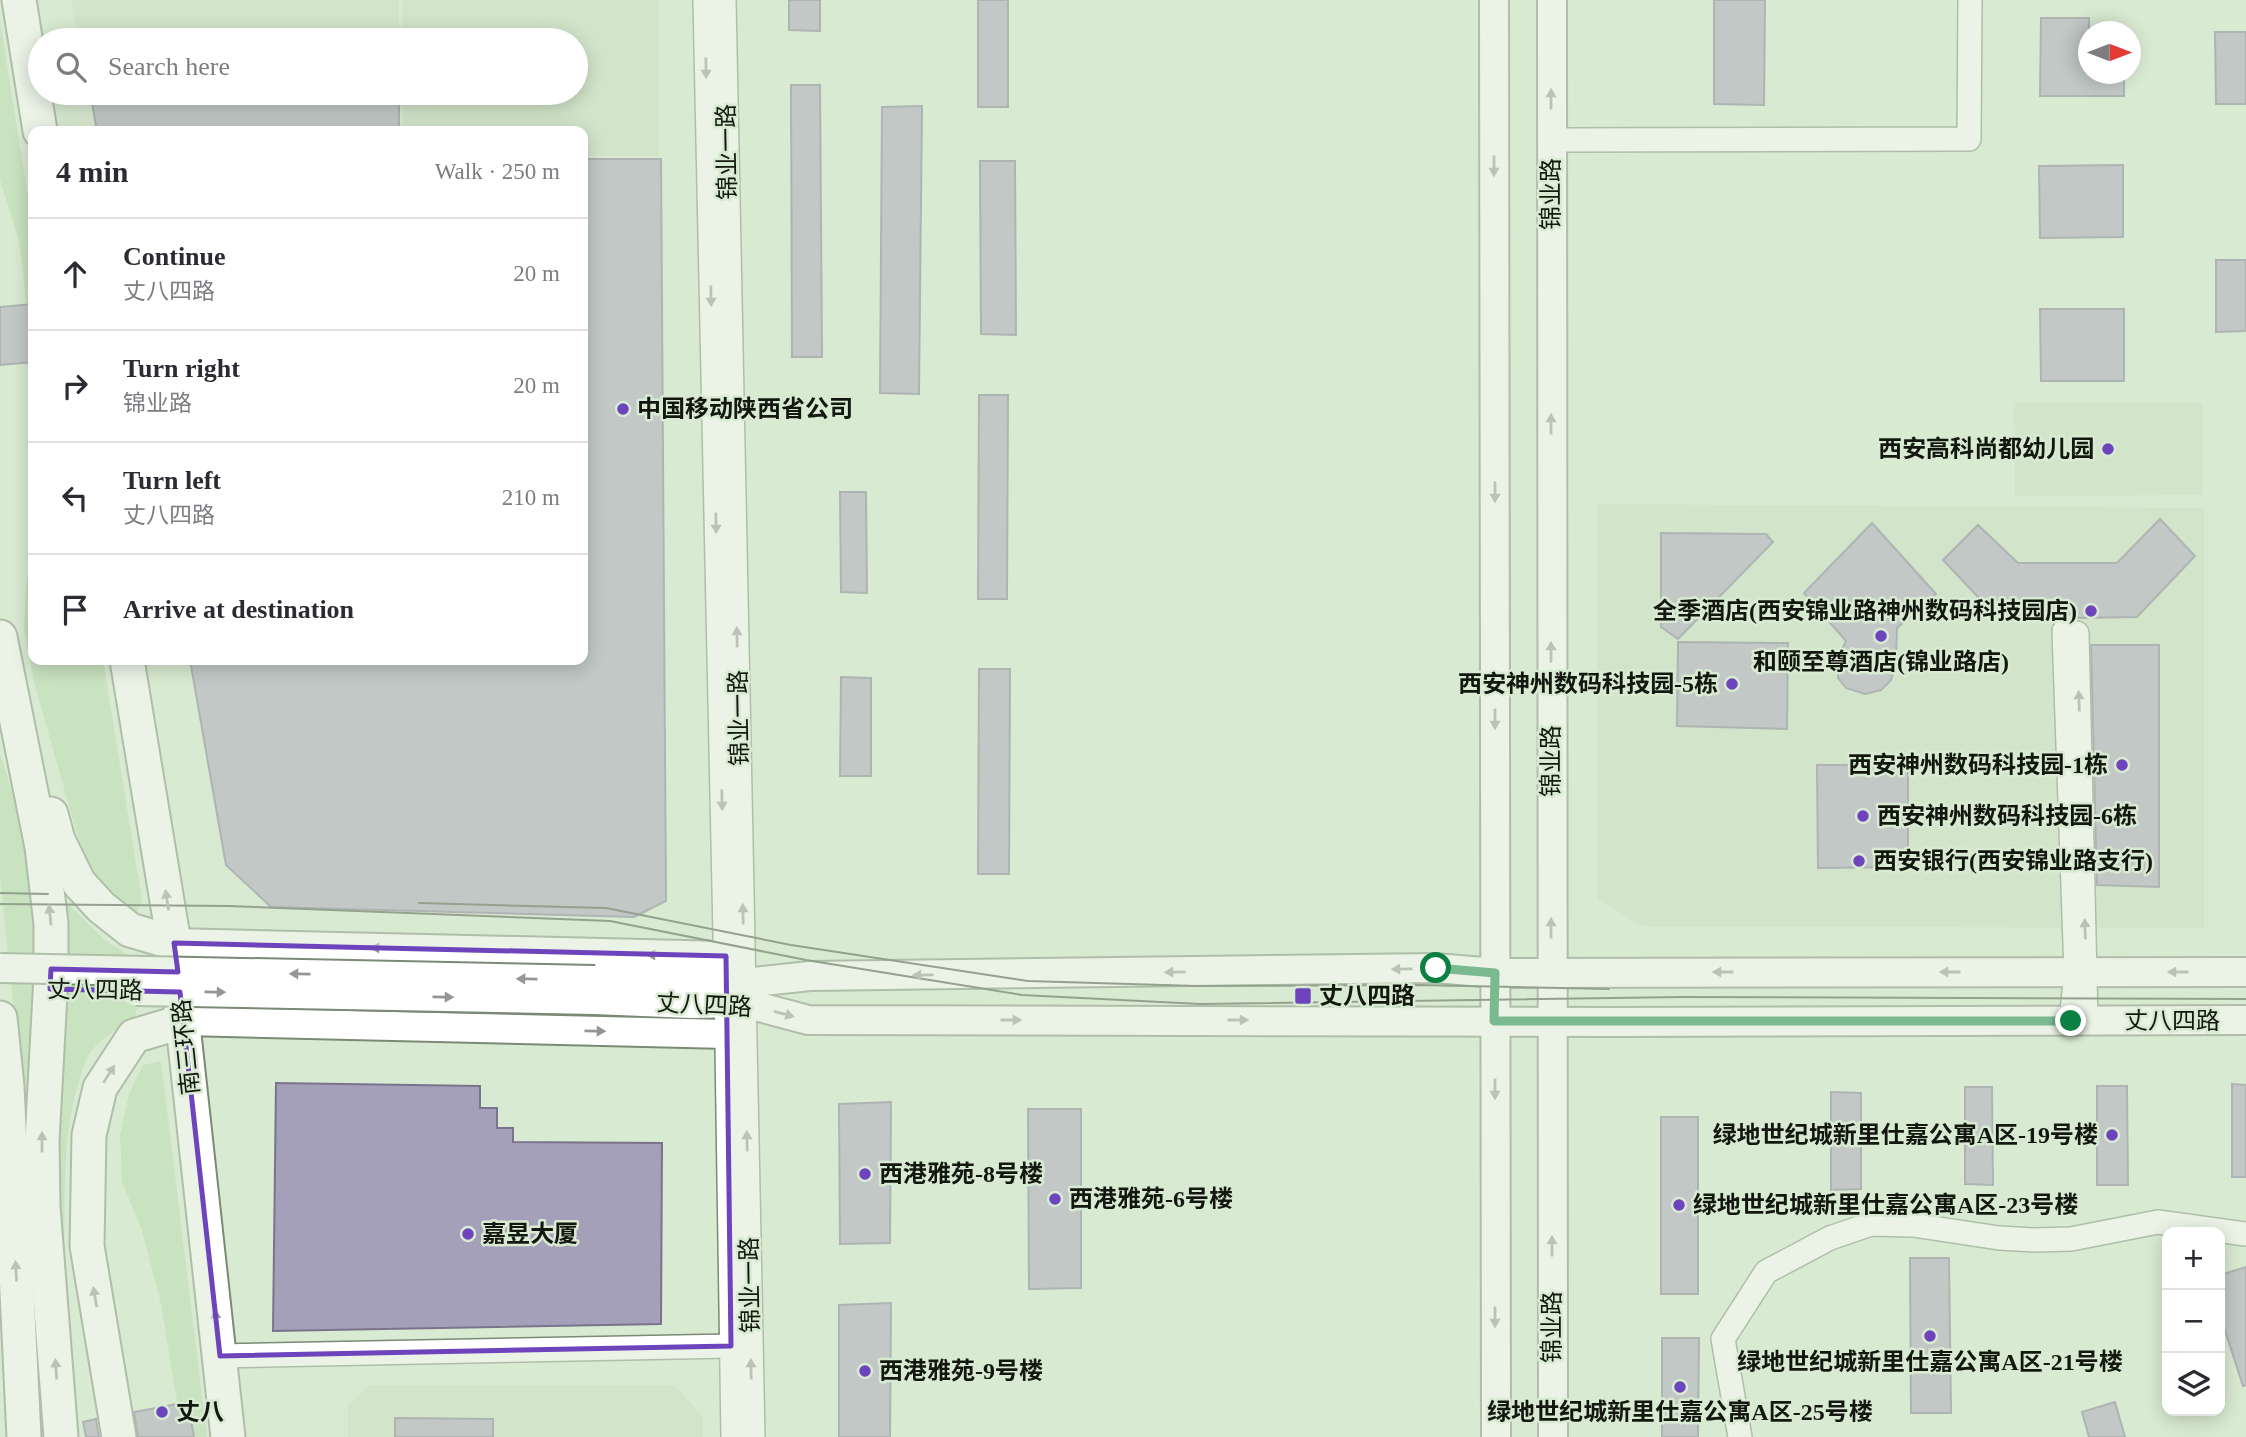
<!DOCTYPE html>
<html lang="en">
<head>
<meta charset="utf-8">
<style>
  :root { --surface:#fff; --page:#f2f2f3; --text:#2b2b33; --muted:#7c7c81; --line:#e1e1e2 }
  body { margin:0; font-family:"Times New Roman","Noto Sans SC",serif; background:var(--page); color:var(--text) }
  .controls { position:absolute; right:21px; bottom:21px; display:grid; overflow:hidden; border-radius:14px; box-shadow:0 4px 18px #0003 }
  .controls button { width:63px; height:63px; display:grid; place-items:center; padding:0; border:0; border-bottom:2px solid var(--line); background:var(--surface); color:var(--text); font:35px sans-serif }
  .compass { position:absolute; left:2078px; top:21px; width:63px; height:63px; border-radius:50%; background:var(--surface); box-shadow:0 4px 18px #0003; rotate:90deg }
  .stop { position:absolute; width:21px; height:21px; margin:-16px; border:5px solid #0b8043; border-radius:50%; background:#fff }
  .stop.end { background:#0b8043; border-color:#fff; box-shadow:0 2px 7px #0008 }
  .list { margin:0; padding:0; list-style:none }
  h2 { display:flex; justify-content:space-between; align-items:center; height:91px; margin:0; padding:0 28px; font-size:30px }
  h2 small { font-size:23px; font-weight:400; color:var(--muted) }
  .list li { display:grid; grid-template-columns:46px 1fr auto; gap:21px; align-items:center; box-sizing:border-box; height:112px; padding:0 28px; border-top:2px solid var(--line) }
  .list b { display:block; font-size:26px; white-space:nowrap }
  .list p { margin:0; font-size:23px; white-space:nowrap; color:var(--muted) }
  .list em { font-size:23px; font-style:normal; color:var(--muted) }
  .icon { flex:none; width:38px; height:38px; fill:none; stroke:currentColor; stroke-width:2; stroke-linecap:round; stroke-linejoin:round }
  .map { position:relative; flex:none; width:2246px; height:1437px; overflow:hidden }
  .search { position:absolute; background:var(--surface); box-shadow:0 4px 18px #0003; left:28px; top:28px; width:560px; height:77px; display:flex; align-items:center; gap:18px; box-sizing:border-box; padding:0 24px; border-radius:38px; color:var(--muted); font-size:26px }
  .panel { position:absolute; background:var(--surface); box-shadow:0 4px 18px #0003; left:28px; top:126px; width:560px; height:539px; border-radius:14px }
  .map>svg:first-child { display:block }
  .built { fill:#cadfc1 }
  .green { fill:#b7daa8 }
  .building { fill:#a5a0b9; stroke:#79748c; stroke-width:2 }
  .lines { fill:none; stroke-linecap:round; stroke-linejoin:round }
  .minor-casing { stroke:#7b8a75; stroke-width:26 }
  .major-casing { stroke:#7b8a75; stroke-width:32 }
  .highway-casing { stroke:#7b8a75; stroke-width:37 }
  .minor { stroke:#fff; stroke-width:23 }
  .major { stroke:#fff; stroke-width:28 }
  .highway { stroke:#fff; stroke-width:33 }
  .tram { stroke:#414a3e; stroke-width:2 }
  .major-bridge-casing { stroke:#7b8a75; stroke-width:32; stroke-linecap:butt }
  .major-bridge { stroke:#fff; stroke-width:28 }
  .oneway { fill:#949793 }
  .route { stroke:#0b8043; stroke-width:9 }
  .marked { fill:none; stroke:#6d44bc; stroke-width:5; stroke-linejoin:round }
  .poi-dot { fill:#6d44bc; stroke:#d9ead2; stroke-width:2.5 }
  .labels { text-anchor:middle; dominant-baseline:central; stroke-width:5; stroke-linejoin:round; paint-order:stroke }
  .street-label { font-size:24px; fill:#121810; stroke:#d9ead2 }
  .poi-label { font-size:24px; font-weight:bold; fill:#121810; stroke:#d9ead2; text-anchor:start }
</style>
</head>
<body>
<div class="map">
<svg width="2246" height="1437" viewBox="0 0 2246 1437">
  <rect width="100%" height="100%" fill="#d9ead2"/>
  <g class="built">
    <polygon points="71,0 399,0 399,40 78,40"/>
    <polygon points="402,0 658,0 659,156 583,156 583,131 403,131 403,93 576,93 576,40 402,40"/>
    <polygon points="2014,402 2202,403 2202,495 2015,496"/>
    <polygon points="1598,504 2204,508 2204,928 1641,926 1597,898"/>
    <polygon points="369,1385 674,1385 703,1417 703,1437 348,1437 348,1405"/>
  </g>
  <g class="green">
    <polygon points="0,21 33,228 33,391 23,269 18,237 0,180"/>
    <polygon points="33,554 33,660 103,660 142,901 135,916 124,909 91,873 81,848 34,682 24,628 26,585"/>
    <polygon points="0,753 24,831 39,918 29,1156 0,877"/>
    <path d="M59 901 71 907 105 940 144 965 135 1018C121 1027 98 1040 89 1054 85 1060 83 1068 81 1075 60 1135 66 1205 64 1267L54 1167Z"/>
    <polygon points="161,1061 207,1437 183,1437 161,1304 142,1230 122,1182 120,1135 129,1094 143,1065"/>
  </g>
  <g class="building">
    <polygon points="789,0 820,0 820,31 789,30"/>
    <rect x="978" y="0" width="30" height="107"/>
    <polygon points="1714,0 1765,0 1764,105 1714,104"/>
    <polygon points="2041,18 2089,18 2089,74 2124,74 2124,96 2040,96"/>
    <polygon points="2215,32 2246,32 2246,104 2216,104"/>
    <polygon points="791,85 820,85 822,357 792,357"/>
    <polygon points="90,93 399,93 399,131 97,131"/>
    <polygon points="922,106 919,394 880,393 882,107"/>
    <polygon points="583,159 661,159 666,901 634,917 271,907 226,865 190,660 583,660"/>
    <polygon points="980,161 1015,161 1016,335 981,334"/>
    <polygon points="2123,165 2123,237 2040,238 2039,166"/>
    <polygon points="2216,260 2246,260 2246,331 2216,332"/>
    <polygon points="33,304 33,362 0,365 0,307"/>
    <polygon points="2040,309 2124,309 2124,381 2041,381"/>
    <polygon points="979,395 1008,395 1007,599 978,599"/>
    <polygon points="840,492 866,492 867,593 841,592"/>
    <polygon points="2160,519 2195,556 2137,617 2078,618 2078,614 1995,615 1943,560 1978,525 2018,563 2117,563"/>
    <polygon points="1872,523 1936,594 1897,628 1896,664 1891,680 1881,690 1865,694 1846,688 1838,678 1838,658 1846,641 1804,593"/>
    <polygon points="1661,533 1766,534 1773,542 1678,639 1661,627"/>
    <polygon points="1678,642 1788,643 1787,729 1677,726"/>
    <polygon points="2091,645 2159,645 2159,887 2097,885"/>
    <polygon points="979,669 1010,669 1009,874 978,874"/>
    <polygon points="841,677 871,678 871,776 840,776"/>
    <polygon points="1817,765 1908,765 1908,867 1818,868"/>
    <polygon points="276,1083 480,1086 480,1108 497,1108 497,1128 513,1128 513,1142 662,1143 661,1324 273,1331"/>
    <polygon points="2232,1084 2246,1085 2246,1177 2232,1177"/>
    <polygon points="2097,1086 2127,1086 2128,1185 2097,1185"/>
    <polygon points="1965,1087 1992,1087 1993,1185 1965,1184"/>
    <polygon points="1831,1092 1861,1093 1861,1189 1831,1190"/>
    <polygon points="891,1102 890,1243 840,1244 839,1104"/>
    <polygon points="1028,1109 1081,1109 1081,1288 1029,1289"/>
    <rect x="1661" y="1117" width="37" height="177"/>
    <polygon points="1910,1258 1949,1258 1951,1413 1911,1413"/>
    <polygon points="2246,1267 2246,1385 2243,1386 2220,1315 2220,1275"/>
    <polygon points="891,1303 890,1437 839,1437 839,1305"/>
    <polygon points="1662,1338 1699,1338 1698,1437 1662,1437"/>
    <polygon points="188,1402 194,1437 138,1437 134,1412"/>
    <polygon points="2115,1402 2125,1437 2089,1437 2082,1412"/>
    <polygon points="395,1418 493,1419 493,1437 395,1437"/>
    <polygon points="96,1419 99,1437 86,1437 83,1422"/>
  </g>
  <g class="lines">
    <defs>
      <g id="minor">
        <polyline points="705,0 726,983 733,1437"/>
        <polyline points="724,0 753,1437"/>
        <polyline points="1551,140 1969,139 1970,0"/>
        <polyline points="2071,1021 2076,972 2064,631 2077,633 2086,1021"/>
        <polyline points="220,1356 731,1346"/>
        <polyline points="1740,1437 1723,1339 1766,1272 1830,1238 1871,1224 1913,1225 1999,1238 2035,1240 2071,1239 2158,1222 2246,1234"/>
      </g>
      <g id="major">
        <polyline points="1494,0 1496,1437"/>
        <polyline points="1552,0 1553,1437"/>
        <polyline points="174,943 726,956"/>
        <polyline points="595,980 744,983 810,976 1436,968 1495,973 2246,972"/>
        <polyline points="595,1000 691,1004 744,1003 808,1020 1614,1022 2246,1020"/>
        <polyline points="184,1021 727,1034"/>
      </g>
      <g id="highway">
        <polyline points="19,0 40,131"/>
        <polyline points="0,637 42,847 51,924 51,976 42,1141 43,1206 61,1437"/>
        <polyline points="127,660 174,943 228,1437"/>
        <polyline points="51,814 58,840 79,883 101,907 130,930 174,943"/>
        <polyline points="0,1018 7,1086 24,1437"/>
        <polyline points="119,1437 87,1246 89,1135 100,1088 134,1036 184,1021"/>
      </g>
    </defs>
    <use href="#minor" class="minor-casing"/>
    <use href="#major" class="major-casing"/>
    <use href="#highway" class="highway-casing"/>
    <use href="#minor" class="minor"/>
    <use href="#major" class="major"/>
    <use href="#highway" class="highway"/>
    <g class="tram">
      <polyline points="0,893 48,894"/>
      <polyline points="419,903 606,908 791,945 1028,981 1197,986 1416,985 1609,989"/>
      <polyline points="0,904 228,906 610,921 806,960 1022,995 1200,1004 1681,997 2246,999"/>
    </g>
    <defs>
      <g id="major-bridge">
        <polyline points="0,968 595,980"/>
        <polyline points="136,991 595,1000"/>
      </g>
    </defs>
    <use href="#major-bridge" class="major-bridge-casing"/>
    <use href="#major-bridge" class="major-bridge"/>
  </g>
  <defs><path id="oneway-solid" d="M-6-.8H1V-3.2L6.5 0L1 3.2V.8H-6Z" transform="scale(1.75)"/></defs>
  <g class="oneway">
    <use href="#oneway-solid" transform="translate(706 68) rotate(89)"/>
    <use href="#oneway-solid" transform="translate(1551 99) rotate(-90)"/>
    <use href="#oneway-solid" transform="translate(1494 166) rotate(90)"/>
    <use href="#oneway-solid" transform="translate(711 296) rotate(89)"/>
    <use href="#oneway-solid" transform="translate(1551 424) rotate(-90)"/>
    <use href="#oneway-solid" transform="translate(1495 492) rotate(90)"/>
    <use href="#oneway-solid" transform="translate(716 523) rotate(89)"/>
    <use href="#oneway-solid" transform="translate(737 637) rotate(-91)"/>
    <use href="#oneway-solid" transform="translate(1551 652) rotate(-90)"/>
    <use href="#oneway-solid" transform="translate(2079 701) rotate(-92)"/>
    <use href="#oneway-solid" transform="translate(1495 719) rotate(90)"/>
    <use href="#oneway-solid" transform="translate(722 800) rotate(89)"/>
    <use href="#oneway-solid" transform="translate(167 900) rotate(-99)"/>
    <use href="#oneway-solid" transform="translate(743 914) rotate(-91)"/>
    <use href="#oneway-solid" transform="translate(50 915) rotate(-96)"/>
    <use href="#oneway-solid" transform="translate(1551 928) rotate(-90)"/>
    <use href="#oneway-solid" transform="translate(2085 929) rotate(-92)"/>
    <use href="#oneway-solid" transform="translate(381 948) rotate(-179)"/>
    <use href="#oneway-solid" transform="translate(657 955) rotate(-179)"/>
    <use href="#oneway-solid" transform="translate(1402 969) rotate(179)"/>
    <use href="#oneway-solid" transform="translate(1175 972) rotate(179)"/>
    <use href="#oneway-solid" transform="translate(1723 972) rotate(180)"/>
    <use href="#oneway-solid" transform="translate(1950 972) rotate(180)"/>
    <use href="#oneway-solid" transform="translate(2178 972) rotate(180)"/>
    <use href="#oneway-solid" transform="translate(300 974) rotate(-179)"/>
    <use href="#oneway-solid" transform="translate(923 975) rotate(179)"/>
    <use href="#oneway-solid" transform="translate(527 979) rotate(-179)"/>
    <use href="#oneway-solid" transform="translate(215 992) rotate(1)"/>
    <use href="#oneway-solid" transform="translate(443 997) rotate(1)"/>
    <use href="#oneway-solid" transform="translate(784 1014) rotate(15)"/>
    <use href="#oneway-solid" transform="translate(1011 1020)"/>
    <use href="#oneway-solid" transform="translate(1238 1020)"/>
    <use href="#oneway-solid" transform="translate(595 1031) rotate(1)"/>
    <use href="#oneway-solid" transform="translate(109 1074) rotate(-57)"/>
    <use href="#oneway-solid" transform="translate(1495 1089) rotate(90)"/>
    <use href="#oneway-solid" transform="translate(747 1141) rotate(-91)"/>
    <use href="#oneway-solid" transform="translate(42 1142) rotate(-90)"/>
    <use href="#oneway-solid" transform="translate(1552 1246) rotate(-90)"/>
    <use href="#oneway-solid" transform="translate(16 1271) rotate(-93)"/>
    <use href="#oneway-solid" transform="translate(95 1297) rotate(-100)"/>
    <use href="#oneway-solid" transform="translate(1495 1317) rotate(90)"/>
    <use href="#oneway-solid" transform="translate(216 1320) rotate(-96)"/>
    <use href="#oneway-solid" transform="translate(56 1369) rotate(-94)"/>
    <use href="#oneway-solid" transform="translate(751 1369) rotate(-91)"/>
  </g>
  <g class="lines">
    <polyline class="route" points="1436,968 1495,973 1494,1021 2071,1021"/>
  </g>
  <path d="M0 0H2246V1437H0ZM174 943 726 956 731 1346 220 1356 180 992 50 989 51 969 178 972Z" fill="#d9ead2" fill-opacity=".55" fill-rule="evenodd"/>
  <path class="marked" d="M174 943 726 956 731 1346 220 1356 180 992 50 989 51 969 178 972Z"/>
  <g class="poi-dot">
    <circle cx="623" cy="409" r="7"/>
    <circle cx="2108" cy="449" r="7"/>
    <circle cx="2091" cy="611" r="7"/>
    <circle cx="1881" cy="636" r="7"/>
    <circle cx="1732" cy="684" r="7"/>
    <circle cx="2122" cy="765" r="7"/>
    <circle cx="1863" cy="816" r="7"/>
    <circle cx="1859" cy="861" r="7"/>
    <rect x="1294" y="987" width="18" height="18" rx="3.5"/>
    <circle cx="2112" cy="1135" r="7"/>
    <circle cx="865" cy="1174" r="7"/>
    <circle cx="1055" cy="1199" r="7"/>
    <circle cx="1679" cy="1205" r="7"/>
    <circle cx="468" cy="1234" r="7"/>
    <circle cx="1930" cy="1336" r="7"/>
    <circle cx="865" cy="1371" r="7"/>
    <circle cx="1680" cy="1387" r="7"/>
    <circle cx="162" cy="1412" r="7"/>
  </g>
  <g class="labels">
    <g class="street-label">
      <text transform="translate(727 152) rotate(-91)">锦业一路</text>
      <text transform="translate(1551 194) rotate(-90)">锦业路</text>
      <text transform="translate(739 718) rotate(-91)">锦业一路</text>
      <text transform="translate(1551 761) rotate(-90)">锦业路</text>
      <text transform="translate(95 990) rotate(1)">丈八四路</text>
      <text transform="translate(704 1005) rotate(3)">丈八四路</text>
      <text x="2172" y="1021">丈八四路</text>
      <text transform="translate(186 1047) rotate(-96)">南三环路</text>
      <text transform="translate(750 1285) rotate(-91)">锦业一路</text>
      <text transform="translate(1552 1327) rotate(-90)">锦业路</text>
    </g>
    <g class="poi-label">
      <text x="637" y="409">中国移动陕西省公司</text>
      <text x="2094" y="449" text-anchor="end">西安高科尚都幼儿园</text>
      <text x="2077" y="611" text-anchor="end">全季酒店(西安锦业路神州数码科技园店)</text>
      <text x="1881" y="662" text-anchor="middle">和颐至尊酒店(锦业路店)</text>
      <text x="1718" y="684" text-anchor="end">西安神州数码科技园-5栋</text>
      <text x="2108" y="765" text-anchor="end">西安神州数码科技园-1栋</text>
      <text x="1877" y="816">西安神州数码科技园-6栋</text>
      <text x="1873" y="861">西安银行(西安锦业路支行)</text>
      <text x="1319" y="996">丈八四路</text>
      <text x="2098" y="1135" text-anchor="end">绿地世纪城新里仕嘉公寓A区-19号楼</text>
      <text x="879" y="1174">西港雅苑-8号楼</text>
      <text x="1069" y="1199">西港雅苑-6号楼</text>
      <text x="1693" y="1205">绿地世纪城新里仕嘉公寓A区-23号楼</text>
      <text x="482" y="1234">嘉昱大厦</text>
      <text x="1930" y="1362" text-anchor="middle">绿地世纪城新里仕嘉公寓A区-21号楼</text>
      <text x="879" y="1371">西港雅苑-9号楼</text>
      <text x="176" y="1412">丈八</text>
      <text x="1680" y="1412" text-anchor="middle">绿地世纪城新里仕嘉公寓A区-25号楼</text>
    </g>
  </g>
</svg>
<div class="controls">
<button>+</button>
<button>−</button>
<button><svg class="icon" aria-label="layers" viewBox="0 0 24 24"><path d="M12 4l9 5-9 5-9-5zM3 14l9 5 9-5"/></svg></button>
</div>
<svg class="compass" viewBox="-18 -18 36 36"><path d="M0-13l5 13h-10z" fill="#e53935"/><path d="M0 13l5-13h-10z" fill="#7c7c81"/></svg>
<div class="stop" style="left:1436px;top:968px"></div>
<div class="stop end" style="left:2071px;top:1021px"></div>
<div class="search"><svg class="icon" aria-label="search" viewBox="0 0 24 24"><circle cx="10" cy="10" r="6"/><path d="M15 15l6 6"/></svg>Search here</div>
<section class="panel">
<h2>4 min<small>Walk · 250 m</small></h2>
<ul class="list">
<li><svg class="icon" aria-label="ahead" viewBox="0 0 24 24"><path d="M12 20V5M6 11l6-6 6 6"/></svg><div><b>Continue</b><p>丈八四路</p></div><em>20 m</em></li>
<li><svg class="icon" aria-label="right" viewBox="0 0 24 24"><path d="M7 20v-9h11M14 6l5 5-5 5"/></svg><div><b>Turn right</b><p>锦业路</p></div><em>20 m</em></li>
<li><svg class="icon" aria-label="left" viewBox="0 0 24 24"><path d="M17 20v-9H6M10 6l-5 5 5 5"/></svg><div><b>Turn left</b><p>丈八四路</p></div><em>210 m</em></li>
<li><svg class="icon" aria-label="arrive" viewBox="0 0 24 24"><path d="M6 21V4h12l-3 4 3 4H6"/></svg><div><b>Arrive at destination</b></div></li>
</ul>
</section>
</div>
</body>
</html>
